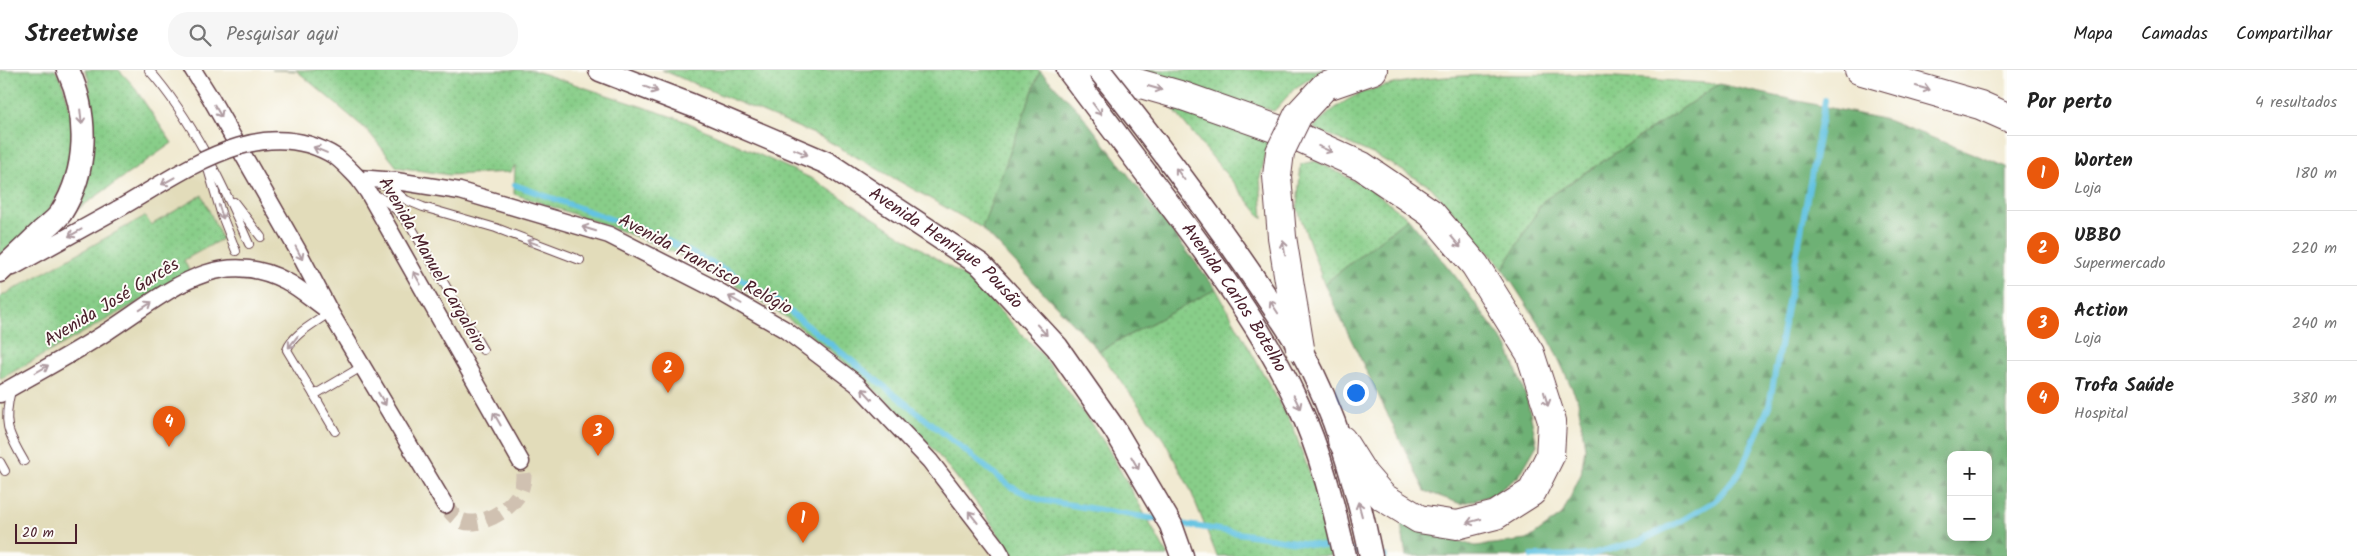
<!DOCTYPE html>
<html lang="pt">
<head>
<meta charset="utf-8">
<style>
  :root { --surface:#fff; --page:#f6f6f6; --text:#222; --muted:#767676; --line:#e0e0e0; --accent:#ea580c }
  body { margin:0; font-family:Kalam,sans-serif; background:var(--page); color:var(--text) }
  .controls { position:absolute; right:15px; bottom:15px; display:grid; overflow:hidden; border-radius:10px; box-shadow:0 2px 12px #0003 }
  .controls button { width:45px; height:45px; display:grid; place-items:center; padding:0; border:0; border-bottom:1px solid var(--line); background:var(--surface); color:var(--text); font:25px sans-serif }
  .scale { position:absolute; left:15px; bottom:12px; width:62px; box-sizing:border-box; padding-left:5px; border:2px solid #4a1f2b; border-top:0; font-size:14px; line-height:18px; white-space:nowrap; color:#4a1f2b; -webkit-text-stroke:4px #fdfcf7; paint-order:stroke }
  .you { position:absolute; left:1355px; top:322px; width:18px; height:18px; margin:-12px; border:4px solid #fff; border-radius:50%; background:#1a73e8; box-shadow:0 0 0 8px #1a73e833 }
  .badge { display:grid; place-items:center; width:32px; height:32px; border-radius:50%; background:var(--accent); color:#fff; font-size:16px; font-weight:700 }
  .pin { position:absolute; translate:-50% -41px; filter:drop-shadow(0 1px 2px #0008) }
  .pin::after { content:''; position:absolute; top:26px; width:18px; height:15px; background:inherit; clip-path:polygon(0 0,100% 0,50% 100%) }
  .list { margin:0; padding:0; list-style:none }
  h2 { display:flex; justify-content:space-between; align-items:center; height:65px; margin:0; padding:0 20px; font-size:21px }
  h2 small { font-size:16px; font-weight:400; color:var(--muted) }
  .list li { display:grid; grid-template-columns:32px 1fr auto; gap:15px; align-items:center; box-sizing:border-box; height:75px; padding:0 20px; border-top:1px solid var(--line) }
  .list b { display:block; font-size:19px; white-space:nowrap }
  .list p { margin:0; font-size:16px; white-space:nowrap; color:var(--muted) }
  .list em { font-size:16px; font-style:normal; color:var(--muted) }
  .icon { flex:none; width:28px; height:28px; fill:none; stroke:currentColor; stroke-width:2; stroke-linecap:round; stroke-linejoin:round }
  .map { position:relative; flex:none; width:2007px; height:486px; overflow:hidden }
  header { display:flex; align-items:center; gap:30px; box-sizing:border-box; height:70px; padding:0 25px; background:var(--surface); border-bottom:1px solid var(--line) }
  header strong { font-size:24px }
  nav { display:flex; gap:28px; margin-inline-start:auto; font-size:18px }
  .search { width:350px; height:45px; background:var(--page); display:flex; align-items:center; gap:12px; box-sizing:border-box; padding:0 18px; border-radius:20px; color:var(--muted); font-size:19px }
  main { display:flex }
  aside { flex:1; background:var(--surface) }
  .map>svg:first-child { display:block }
  .built { fill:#e2dcba }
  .grass { fill:url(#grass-dots); stroke:#69765a }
  .forest { fill:url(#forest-firs); stroke:#5c6850; fill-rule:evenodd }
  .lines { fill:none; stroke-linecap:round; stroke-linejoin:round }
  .stream { stroke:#64c3e2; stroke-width:6 }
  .street-tunnel { stroke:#d0c1b1; stroke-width:16; stroke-dasharray:16 8; stroke-linecap:butt }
  .lane-casing { stroke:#633d44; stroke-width:10 }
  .street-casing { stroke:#633d44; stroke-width:19 }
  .secondary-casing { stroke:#633d44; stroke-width:25 }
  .highway-casing { stroke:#633d44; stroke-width:30 }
  .lane { stroke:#fff; stroke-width:8 }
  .street { stroke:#fff; stroke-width:16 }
  .secondary { stroke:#fff; stroke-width:22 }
  .highway { stroke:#fff; stroke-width:28 }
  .street-bridge-casing { stroke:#633d44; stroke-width:19; stroke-linecap:butt }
  .secondary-bridge-casing { stroke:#633d44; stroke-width:25; stroke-linecap:butt }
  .highway-bridge-casing { stroke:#633d44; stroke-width:30; stroke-linecap:butt }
  .street-bridge { stroke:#fff; stroke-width:16 }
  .secondary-bridge { stroke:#fff; stroke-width:22 }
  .highway-bridge { stroke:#fff; stroke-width:28 }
  .oneway { stroke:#ae9aa0 }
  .labels { text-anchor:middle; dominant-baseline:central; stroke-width:4; stroke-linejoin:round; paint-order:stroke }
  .street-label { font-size:18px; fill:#4a1f2b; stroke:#fdfcf7 }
</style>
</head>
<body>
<header>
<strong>Streetwise</strong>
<div class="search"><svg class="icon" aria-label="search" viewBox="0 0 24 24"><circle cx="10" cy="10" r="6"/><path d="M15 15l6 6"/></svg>Pesquisar aqui</div>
<nav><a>Mapa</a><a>Camadas</a><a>Compartilhar</a></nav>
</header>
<main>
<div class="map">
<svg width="2007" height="486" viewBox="0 0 2007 486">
  <defs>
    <pattern id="grass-dots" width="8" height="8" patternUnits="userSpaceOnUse" patternTransform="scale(1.25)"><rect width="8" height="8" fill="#88ce89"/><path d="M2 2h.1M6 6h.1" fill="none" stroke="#77b076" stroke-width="1.8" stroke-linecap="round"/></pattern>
    <pattern id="forest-firs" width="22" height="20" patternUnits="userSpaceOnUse" patternTransform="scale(1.25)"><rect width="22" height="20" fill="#6eb175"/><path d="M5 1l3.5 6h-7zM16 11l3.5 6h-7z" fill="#5c8f60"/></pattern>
  </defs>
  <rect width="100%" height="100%" fill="#fdfcf7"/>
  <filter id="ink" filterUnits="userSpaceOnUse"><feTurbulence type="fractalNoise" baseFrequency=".02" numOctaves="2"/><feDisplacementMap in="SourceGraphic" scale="10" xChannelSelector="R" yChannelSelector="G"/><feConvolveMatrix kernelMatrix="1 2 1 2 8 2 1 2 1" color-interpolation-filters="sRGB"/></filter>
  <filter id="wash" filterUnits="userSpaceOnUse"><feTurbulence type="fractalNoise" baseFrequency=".0096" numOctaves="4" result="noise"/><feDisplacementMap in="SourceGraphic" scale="20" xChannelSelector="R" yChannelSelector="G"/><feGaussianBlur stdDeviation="1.12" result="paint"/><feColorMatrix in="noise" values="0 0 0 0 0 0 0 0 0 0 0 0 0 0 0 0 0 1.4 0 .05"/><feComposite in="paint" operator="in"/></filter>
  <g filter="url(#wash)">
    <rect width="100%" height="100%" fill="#f1ead2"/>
    <polygon class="built" points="292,71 381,110 609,165 713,218 857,314 1002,486 0,486 0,204 222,81"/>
    <g class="grass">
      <path d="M0 0H55C65 12 74 51 73 66 71 85 64 115 54 132 43 152 18 171 0 185Z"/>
      <polygon points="85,0 119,0 132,14 172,73 78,139 92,79 89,10"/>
      <path d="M272 0H532L685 51 815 110 971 211 1044 287 1106 375 1168 486H1010C997 459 983 441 964 417 891 321 781 230 670 181 619 158 566 142 514 124L515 95 511 102 449 105 397 97 368 61 297 1Z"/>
      <polygon points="662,0 1036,0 1040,1 982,158 821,67"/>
      <polygon points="1139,0 1324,0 1295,18 1274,41 1145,6"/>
      <path d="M1573 4 1719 14 1543 131 1503 199 1431 117 1377 86 1313 58C1327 43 1350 25 1370 20 1434 1 1506 6 1573 4Z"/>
      <polygon points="1172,38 1270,66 1260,108 1263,149"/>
      <polygon points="1316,91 1370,119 1408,148 1324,214 1297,137 1301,94"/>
      <polygon points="202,125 222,169 184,190 190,203 0,309 0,227 145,146 151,155"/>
      <polygon points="1216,219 1293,357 1323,441 1331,486 1217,486 1190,419 1164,370 1099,281"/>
    </g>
    <g class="forest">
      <polygon points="1040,1 1080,42 1216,219 1099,281 982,158"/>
      <path d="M1719 14 1887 50 2007 97V486H1406L1401 453 1475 476 1527 470 1562 445 1581 404 1585 378 1578 331 1550 271 1503 199 1543 131ZM1951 385H1988V467H1951Z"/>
      <polygon points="1408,148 1456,207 1508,278 1527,329 1537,375 1519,406 1493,425 1461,434 1425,421 1324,214"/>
    </g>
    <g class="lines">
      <g class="stream">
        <polyline points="515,115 658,166 731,203 779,233 1011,417 1041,430 1162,450"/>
        <polyline points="1174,453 1385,486"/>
        <polyline points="1532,486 1588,485 1640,471 1679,452 1715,431 1741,400 1769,336 1825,30"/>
      </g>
    </g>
  </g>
  <g filter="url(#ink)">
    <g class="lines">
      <path class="street-tunnel" d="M445 435C450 441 454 448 462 451 481 458 512 439 520 422 525 411 524 402 521 392"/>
      <defs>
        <g id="lane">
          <path d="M149 0C193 50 222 113 249 174"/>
          <polyline points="206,92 222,146 236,181"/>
          <polyline points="385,113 406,130 423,137 496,158 580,190"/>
          <path d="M372 123C390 132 401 143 413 160L483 280"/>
          <polyline points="234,132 261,167"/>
          <path d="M330 242C317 252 292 264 287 280L314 325 363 296"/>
          <path d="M11 320C3 353 7 362 24 391"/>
          <polyline points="314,325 335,361"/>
          <polyline points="0,392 5,401"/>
        </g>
        <g id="street">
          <polyline points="193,0 210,27 297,179 330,242 445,435"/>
          <polyline points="358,108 396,111 460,121 609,165 713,218 784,259 857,314 930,391 998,479 1002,486"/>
          <polyline points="358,108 368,122 521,392"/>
          <polyline points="13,197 118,139"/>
          <path d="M0 324C36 303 73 284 108 261 164 225 217 174 286 211 300 218 313 230 326 239"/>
        </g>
        <g id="secondary">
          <path id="s1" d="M600 0 691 35 827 93 981 195 1057 277 1115 360 1171 455 1182 486"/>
          <path id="s2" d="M1068 0C1106 50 1144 101 1182 151 1225 209 1268 269 1298 334 1321 382 1333 434 1345 486"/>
          <path d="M0 201C14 188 28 175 42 161 48 156 56 150 61 143 88 100 89 46 68 0"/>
          <path d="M1300 278C1336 343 1356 413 1371 486"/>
        </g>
        <g id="highway">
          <polyline points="1092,0 1183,26 1294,65 1362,96 1431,143 1475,195 1530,283 1552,351 1550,386 1532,422 1496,445 1457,455 1419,449 1383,427 1364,405 1342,370"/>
          <polyline points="1859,0 1980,35 2007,47"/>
          <polyline points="1324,17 1373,0"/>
        </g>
      </defs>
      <use href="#lane" class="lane-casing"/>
      <use href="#street" class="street-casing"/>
      <use href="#secondary" class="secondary-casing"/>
      <use href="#highway" class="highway-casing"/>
      <use href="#lane" class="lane"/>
      <use href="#street" class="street"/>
      <use href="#secondary" class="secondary"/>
      <use href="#highway" class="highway"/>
      <defs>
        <path id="street-bridge" d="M118 139C182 103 261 40 336 87 344 93 351 101 358 108"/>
        <path id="secondary-bridge" d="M1099 0C1170 89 1237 179 1298 275"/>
        <polyline id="highway-bridge" points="1300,278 1282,167 1277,106 1280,82 1298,45 1324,17"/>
      </defs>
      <use href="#street-bridge" class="street-bridge-casing"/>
      <use href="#secondary-bridge" class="secondary-bridge-casing"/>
      <use href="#highway-bridge" class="highway-bridge-casing"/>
      <use href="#street-bridge" class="street-bridge"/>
      <use href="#secondary-bridge" class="secondary-bridge"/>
      <use href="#highway-bridge" class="highway-bridge"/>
    </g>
    <defs><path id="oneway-shaft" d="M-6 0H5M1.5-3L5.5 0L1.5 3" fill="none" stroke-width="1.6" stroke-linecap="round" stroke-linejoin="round" transform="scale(1.25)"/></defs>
    <g class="oneway">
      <use href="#oneway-shaft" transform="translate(1155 18) rotate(16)"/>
      <use href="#oneway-shaft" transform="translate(1923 18) rotate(16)"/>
      <use href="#oneway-shaft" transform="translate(651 19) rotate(21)"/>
      <use href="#oneway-shaft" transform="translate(1097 39) rotate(53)"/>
      <use href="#oneway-shaft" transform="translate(218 41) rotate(60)"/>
      <use href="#oneway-shaft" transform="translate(81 47) rotate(84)"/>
      <use href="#oneway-shaft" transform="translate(1325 79) rotate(24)"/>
      <use href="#oneway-shaft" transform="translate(320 80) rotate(-157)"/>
      <use href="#oneway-shaft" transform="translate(801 82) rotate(23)"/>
      <use href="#oneway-shaft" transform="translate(1180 104) rotate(-127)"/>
      <use href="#oneway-shaft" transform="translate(168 111) rotate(151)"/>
      <use href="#oneway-shaft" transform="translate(221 142) rotate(72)"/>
      <use href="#oneway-shaft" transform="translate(589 159) rotate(-163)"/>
      <use href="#oneway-shaft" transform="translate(75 163) rotate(151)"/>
      <use href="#oneway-shaft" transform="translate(1456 172) rotate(50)"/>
      <use href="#oneway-shaft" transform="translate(534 173) rotate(-160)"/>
      <use href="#oneway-shaft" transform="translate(1284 178) rotate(-99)"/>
      <use href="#oneway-shaft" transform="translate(299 183) rotate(62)"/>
      <use href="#oneway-shaft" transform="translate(417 208) rotate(-120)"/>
      <use href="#oneway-shaft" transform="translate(735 230) rotate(-150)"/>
      <use href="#oneway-shaft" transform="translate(146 236) rotate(-33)"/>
      <use href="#oneway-shaft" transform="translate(1274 237) rotate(-123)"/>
      <use href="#oneway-shaft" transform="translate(1042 260) rotate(47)"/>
      <use href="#oneway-shaft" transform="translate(293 272) rotate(128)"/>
      <use href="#oneway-shaft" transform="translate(42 299) rotate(-30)"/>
      <use href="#oneway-shaft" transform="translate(867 324) rotate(-133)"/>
      <use href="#oneway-shaft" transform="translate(382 329) rotate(59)"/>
      <use href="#oneway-shaft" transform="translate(1546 329) rotate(74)"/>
      <use href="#oneway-shaft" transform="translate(1297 332) rotate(64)"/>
      <use href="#oneway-shaft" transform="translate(497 349) rotate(-120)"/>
      <use href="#oneway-shaft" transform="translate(1135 393) rotate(60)"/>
      <use href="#oneway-shaft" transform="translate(1360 439) rotate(-105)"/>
      <use href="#oneway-shaft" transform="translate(973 447) rotate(-128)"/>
      <use href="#oneway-shaft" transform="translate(1474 451) rotate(165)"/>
    </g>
  </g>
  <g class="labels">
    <g class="street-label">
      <text stroke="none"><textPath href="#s1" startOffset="392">Avenida Henrique Pousão</textPath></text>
      <text transform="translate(432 195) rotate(60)">Avenida Manuel Cargaleiro</text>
      <text transform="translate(705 195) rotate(28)">Avenida Francisco Relógio</text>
      <text stroke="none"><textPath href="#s2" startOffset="282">Avenida Carlos Botelho</textPath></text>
      <text transform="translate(112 233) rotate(-31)">Avenida José Garcês</text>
    </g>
  </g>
</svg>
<div class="controls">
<button>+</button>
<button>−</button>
</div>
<div class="scale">20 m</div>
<div class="you"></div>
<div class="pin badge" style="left:803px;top:473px">1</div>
<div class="pin badge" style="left:668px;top:323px">2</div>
<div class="pin badge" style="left:598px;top:386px">3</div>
<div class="pin badge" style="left:169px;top:377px">4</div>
</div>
<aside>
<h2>Por perto<small>4 resultados</small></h2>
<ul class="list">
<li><span class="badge">1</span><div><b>Worten</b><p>Loja</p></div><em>180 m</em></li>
<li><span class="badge">2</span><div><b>UBBO</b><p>Supermercado</p></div><em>220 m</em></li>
<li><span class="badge">3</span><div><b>Action</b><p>Loja</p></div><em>240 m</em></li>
<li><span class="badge">4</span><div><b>Trofa Saúde</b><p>Hospital</p></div><em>380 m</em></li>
</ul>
</aside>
</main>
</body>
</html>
